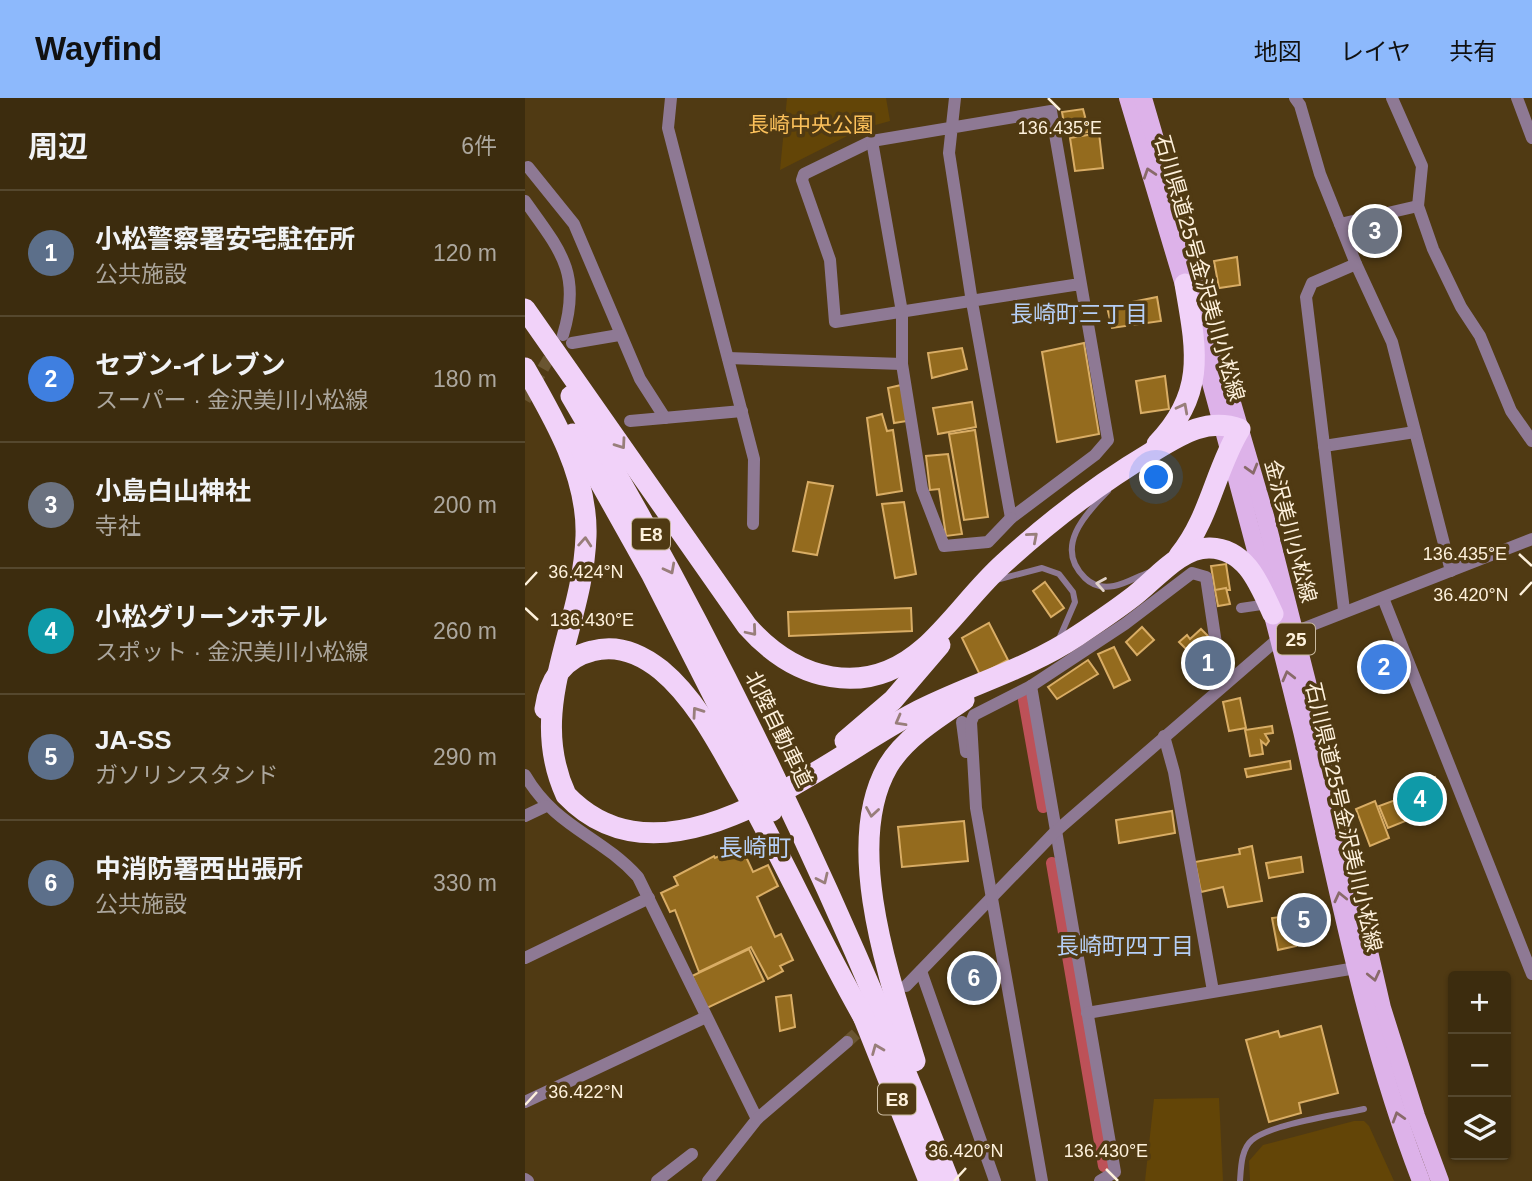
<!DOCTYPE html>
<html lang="ja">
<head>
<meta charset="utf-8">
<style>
  :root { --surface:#3c2c0e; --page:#47381c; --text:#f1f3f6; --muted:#aca79e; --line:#55482e; --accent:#8db9fc }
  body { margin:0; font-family:Helvetica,"Noto Sans JP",sans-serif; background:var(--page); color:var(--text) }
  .controls { position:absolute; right:21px; bottom:21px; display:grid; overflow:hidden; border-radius:7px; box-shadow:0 2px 5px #0004 }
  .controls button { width:63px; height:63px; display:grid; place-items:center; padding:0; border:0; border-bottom:2px solid var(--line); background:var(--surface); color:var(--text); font:35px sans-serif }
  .you { position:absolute; left:632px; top:380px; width:24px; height:24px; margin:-18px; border:5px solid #fff; border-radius:50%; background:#1a73e8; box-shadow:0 0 0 10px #1a73e833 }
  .badge { display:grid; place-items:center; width:46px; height:46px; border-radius:50%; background:var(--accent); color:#fff; font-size:23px; font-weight:700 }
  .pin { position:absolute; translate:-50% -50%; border:4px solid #fff; box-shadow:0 2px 7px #0006 }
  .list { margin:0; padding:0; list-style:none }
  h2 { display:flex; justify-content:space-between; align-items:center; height:91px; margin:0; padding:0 28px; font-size:30px }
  h2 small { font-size:23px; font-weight:400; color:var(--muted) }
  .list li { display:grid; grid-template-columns:46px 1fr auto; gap:21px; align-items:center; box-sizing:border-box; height:126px; padding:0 28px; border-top:2px solid var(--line) }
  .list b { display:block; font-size:26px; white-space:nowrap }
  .list p { margin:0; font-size:23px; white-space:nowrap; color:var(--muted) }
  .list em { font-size:23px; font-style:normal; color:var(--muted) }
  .icon { flex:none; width:38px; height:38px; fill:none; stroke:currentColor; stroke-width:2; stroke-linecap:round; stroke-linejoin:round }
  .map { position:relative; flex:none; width:1007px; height:1083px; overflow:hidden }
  header { display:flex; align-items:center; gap:42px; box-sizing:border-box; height:98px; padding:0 35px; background:var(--accent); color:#111 }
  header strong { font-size:33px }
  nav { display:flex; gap:38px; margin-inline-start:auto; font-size:24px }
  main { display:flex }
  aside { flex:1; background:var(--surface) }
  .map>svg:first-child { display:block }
  .green { fill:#634507 }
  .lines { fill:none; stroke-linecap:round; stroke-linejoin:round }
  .canal { stroke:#bd5158; stroke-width:12 }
  .building { fill:#946b1e; stroke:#d9ad65; stroke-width:2 }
  .minor-tunnel { stroke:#6a5531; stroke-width:12; stroke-dasharray:12 6; stroke-linecap:butt }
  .service { stroke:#8e7994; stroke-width:6 }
  .pedestrian { stroke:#8e7994; stroke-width:10 }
  .minor { stroke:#8e7994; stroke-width:12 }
  .primary { stroke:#ddb2e9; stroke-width:18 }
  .motorway { stroke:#f1d2f9; stroke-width:21 }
  .oneway { stroke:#886a69 }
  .oneway2 { stroke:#987e7a }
  .oneway3 { stroke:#e2d3ca }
  .ticks { fill:none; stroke:#fef1dc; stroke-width:2.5 }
  .labels { text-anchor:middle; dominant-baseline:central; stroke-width:7; stroke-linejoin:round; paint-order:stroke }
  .shield { fill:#503a13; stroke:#cabaa0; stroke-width:2 }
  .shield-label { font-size:19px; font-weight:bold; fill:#fef1dc }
  .park-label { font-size:21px; fill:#fcc15b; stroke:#503a13 }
  .street-label { font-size:21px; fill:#fef1dc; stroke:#503a13 }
  .neighbourhood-label { font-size:23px; fill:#b6cff6; stroke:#503a13 }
  .quarter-label { font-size:24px; fill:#b6cff6; stroke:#503a13 }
  .ticks-label { font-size:18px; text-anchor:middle; fill:#fef1dc; stroke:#503a13; stroke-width:7; stroke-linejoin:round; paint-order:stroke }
</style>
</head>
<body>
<header>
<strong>Wayfind</strong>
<nav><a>地図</a><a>レイヤ</a><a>共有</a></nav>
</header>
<main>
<aside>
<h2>周辺<small>6件</small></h2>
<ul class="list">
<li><span class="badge" style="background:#5c6f8a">1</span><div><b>小松警察署安宅駐在所</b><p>公共施設</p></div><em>120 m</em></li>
<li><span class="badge" style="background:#3f7fe0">2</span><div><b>セブン-イレブン</b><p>スーパー · 金沢美川小松線</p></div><em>180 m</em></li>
<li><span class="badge" style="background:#6b7280">3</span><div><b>小島白山神社</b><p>寺社</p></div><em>200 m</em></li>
<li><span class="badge" style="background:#0f9aa8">4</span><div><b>小松グリーンホテル</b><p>スポット · 金沢美川小松線</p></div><em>260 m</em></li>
<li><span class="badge" style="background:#5c6f8a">5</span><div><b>JA-SS</b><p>ガソリンスタンド</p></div><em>290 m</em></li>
<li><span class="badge" style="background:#5c6f8a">6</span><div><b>中消防署西出張所</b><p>公共施設</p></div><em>330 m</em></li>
</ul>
</aside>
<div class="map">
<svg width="1007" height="1083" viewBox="0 0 1007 1083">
  <rect width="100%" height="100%" fill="#503a13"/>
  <g class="green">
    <polygon points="262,0 361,0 365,23 336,31 255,72"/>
    <polygon points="694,1000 698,1083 620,1083 629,1001"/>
    <polygon points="829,1023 839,1023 844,1028 869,1083 725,1083 724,1063 738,1047"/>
  </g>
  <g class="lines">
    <g class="canal">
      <polyline points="499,602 518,709"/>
      <polyline points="527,765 579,1068"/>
    </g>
  </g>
  <g class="building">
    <polygon points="558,11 564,34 541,37 537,14"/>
    <polygon points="574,35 578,70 550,73 545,40"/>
    <polygon points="837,123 841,134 843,129 856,125 860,139 832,145 830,126"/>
    <polygon points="712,159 715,187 694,190 689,163"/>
    <polygon points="632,199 636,223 587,230 582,209"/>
    <polygon points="559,245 574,336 532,344 517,254"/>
    <polygon points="437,250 442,271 407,280 403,255"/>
    <polygon points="640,278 644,311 616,315 611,283"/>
    <polygon points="376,287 382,323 369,325 363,290"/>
    <polygon points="447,304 451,329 413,336 408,310"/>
    <polygon points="357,316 362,333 368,332 377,393 352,397 342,320"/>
    <polygon points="450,332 463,419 439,422 424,336"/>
    <polygon points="423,356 437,436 421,438 414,391 405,392 401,358"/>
    <polygon points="283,384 308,388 292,457 268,453"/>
    <polygon points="379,404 391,476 370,480 357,406"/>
    <polygon points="701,466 705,492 690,492 686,468"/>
    <polygon points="520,484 539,510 526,519 508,493"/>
    <polygon points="701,490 705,506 693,508 690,492"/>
    <polygon points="386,510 387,533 264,538 263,514"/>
    <polygon points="464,525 483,562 455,577 437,540"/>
    <polygon points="617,529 629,542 612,557 601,544"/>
    <polygon points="676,531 684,539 680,543 683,546 672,562 654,544 662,537 665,541"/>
    <polygon points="589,549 605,582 589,590 573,556"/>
    <polygon points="863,550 871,584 862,586 861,583 855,585 848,554"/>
    <polygon points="563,562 573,576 532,601 523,589"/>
    <polygon points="715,600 721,630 704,633 698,604"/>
    <polygon points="747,628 748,635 740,636 744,643 741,647 736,643 738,656 725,658 720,632"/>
    <polygon points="765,663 766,671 722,679 720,671"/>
    <polygon points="910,679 920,707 863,730 854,708 887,696 884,688"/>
    <polygon points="850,703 864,740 845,748 831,711"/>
    <polygon points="647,713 650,735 594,745 591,722"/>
    <polygon points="439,723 443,763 377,769 373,729"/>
    <polygon points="216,748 228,774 243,767 253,788 232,799 250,839 256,836 268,862 255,868 258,873 243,881 226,849 174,874 150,812 145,814 136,795 153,787 149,779 189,758 190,760"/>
    <polygon points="727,748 737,803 703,809 698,789 676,794 670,764 715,756 714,751"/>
    <polygon points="776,759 778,774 744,780 741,765"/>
    <polygon points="790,811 794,831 769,836 768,829 764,830 762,821 768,820 767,815"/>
    <polygon points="762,818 766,841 769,840 771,848 753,852 747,820"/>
    <polygon points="224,851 239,883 182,910 167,878"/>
    <polygon points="266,897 270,929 255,933 251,899"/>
    <polygon points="796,928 813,995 774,1005 776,1015 744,1024 721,942 753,933 755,939"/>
  </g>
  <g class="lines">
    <g class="minor-tunnel">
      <polyline points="0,302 31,248"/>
      <polyline points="322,944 345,923"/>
    </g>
    <g class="service">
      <path d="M583 393C559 417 529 450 560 480 568 488 578 490 589 488 601 486 613 478 625 474"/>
      <polyline points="471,482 517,470 534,476 548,494 550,504 534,541"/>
      <path d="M715 1083C716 1070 716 1051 727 1042 746 1026 812 1017 839 1011"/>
    </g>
    <polyline class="pedestrian" points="716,510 743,506"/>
    <g class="minor">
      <polyline points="146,0 143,30 229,361 228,426"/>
      <polyline points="430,0 424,55 447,204 486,420 570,357 583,342 526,13 347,43 279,76 277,82 305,162 310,224 555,186"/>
      <polyline points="770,0 775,7 795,76 831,166 867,244 926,473"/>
      <polyline points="867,0 897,68 893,108 908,151 936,209 955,238 986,313 1007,343"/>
      <polyline points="992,0 1007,40"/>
      <polyline points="347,43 377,214 377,266 397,391 419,448 463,444 486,420"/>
      <polyline points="3,69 49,126 115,281 140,320"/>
      <path d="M0 103C35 152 57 175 38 237"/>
      <polyline points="815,126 893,108"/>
      <polyline points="47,245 94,237"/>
      <polyline points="203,260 377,266"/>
      <polyline points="105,323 217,313"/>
      <polyline points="799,348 890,334"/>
      <polyline points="858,500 1007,876"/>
      <polyline points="819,512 781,199 787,185 831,166"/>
      <polyline points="506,588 590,1074 575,1083"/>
      <polyline points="437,624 441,654"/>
      <polyline points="639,638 649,674 688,893"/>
      <path d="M0 677C31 730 75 737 113 779L232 1021 183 1083"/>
      <polyline points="0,718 21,708"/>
      <polyline points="0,860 124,800"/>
      <polyline points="396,873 470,1083"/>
      <polyline points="381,888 530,734 754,540 1007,441"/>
      <polyline points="562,915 831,870"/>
      <polyline points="0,1004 181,919"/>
      <polyline points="232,1021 322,944"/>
      <polyline points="0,1081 3,1083"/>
      <polyline points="132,1083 167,1056"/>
      <polyline points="517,1083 451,710 446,624 449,617 506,588 600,526 667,475 681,479 697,586"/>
    </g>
    <g class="primary">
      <polyline points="603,0 662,197"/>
      <polyline points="618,0 740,418 783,588 857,910 891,1018 915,1083"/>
      <path d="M673 237C709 369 745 500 777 633 812 784 840 938 896 1083"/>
    </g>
    <g class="motorway">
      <path d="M0 211 222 528C270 582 340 602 399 550 428 524 450 491 479 465 525 423 573 386 627 354 655 337 682 319 715 331 690 372 685 420 654 458"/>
      <path d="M0 270C29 320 63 378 61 438 58 531 0 608 41 697 140 801 297 663 389 615 443 587 501 572 552 538 570 526 588 514 605 501 629 484 654 449 685 450 722 451 735 488 748 516"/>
      <path d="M46 298C195 549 319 811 424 1083"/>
      <polyline points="48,336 126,475 247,713"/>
      <path d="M632 346C682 295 671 250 660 186"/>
      <path d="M20 611C24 583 38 560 67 553 92 546 116 556 136 572 172 602 195 649 218 689 260 765 296 845 339 920"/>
      <polyline points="320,643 368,602 415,547"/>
      <polyline points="334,908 404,1083"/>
      <path d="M390 963C365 882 317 747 363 668 380 640 412 620 439 602"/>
    </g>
  </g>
  <defs><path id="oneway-chevron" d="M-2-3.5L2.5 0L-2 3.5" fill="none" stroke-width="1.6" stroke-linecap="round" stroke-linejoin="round" transform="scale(1.75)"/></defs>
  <g class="oneway">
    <use href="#oneway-chevron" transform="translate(624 75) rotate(-108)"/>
    <use href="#oneway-chevron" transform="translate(727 371) rotate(74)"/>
    <use href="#oneway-chevron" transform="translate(763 578) rotate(-104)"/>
    <use href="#oneway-chevron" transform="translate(815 799) rotate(-103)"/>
    <use href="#oneway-chevron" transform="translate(849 878) rotate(77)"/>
    <use href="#oneway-chevron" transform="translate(873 1019) rotate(-107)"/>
  </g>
  <g class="oneway2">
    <use href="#oneway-chevron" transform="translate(658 310) rotate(-62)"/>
    <use href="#oneway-chevron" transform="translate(96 346) rotate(55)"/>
    <use href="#oneway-chevron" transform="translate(508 439) rotate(-41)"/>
    <use href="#oneway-chevron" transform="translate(60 444) rotate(-86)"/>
    <use href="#oneway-chevron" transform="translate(145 471) rotate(62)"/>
    <use href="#oneway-chevron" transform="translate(227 533) rotate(50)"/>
    <use href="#oneway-chevron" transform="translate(172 614) rotate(-125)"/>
    <use href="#oneway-chevron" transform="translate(375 623) rotate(151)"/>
    <use href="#oneway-chevron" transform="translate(347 714) rotate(99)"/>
    <use href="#oneway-chevron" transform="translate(298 781) rotate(65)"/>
    <use href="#oneway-chevron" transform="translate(352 951) rotate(-112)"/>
  </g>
  <use class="oneway3" href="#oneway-chevron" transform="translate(576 486) rotate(-170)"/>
  <path class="ticks" d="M523 0 535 12M994 456 1007 468M0 487 12 474M995 497 1007 484M0 510 13 522M0 1007 12 994M581 1071 593 1083M429 1083 441 1070"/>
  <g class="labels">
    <g class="shield">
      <rect x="107" y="420.5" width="38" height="31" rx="5"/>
      <rect x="752" y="525.5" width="38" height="31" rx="5"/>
      <rect x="353" y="985.5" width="38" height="31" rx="5"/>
    </g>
    <g class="shield-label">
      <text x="126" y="436">E8</text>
      <text x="771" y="541">25</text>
      <text x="372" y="1001">E8</text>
    </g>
    <g class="park-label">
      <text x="286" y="26">長崎中央公園</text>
    </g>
    <g class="street-label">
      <text transform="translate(675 170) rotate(74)">石川県道25号金沢美川小松線</text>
      <text transform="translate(766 433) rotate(75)">金沢美川小松線</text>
      <text transform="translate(254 631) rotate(64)">北陸自動車道</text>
      <text transform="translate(819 719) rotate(77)">石川県道25号金沢美川小松線</text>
    </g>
    <g class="neighbourhood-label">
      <text x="554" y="216">長崎町三丁目</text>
      <text x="600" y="848">長崎町四丁目</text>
    </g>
    <g class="quarter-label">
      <text x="230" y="749">長崎町</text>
    </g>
  </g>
  <g class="ticks-label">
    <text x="535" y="36">136.435°E</text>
    <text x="940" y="462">136.435°E</text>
    <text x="61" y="480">36.424°N</text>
    <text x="946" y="503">36.420°N</text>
    <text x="67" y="528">136.430°E</text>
    <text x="61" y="1000">36.422°N</text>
    <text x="441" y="1059">36.420°N</text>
    <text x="581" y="1059">136.430°E</text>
  </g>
</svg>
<div class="controls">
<button>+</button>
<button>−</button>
<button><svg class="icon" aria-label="layers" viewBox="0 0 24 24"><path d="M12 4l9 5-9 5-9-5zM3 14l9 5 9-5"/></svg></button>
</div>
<div class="you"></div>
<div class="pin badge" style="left:683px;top:565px;background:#5c6f8a">1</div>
<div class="pin badge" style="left:859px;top:569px;background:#3f7fe0">2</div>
<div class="pin badge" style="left:850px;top:133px;background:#6b7280">3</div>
<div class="pin badge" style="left:895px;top:701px;background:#0f9aa8">4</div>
<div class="pin badge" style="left:779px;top:822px;background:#5c6f8a">5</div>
<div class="pin badge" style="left:449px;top:880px;background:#5c6f8a">6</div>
</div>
</main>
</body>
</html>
